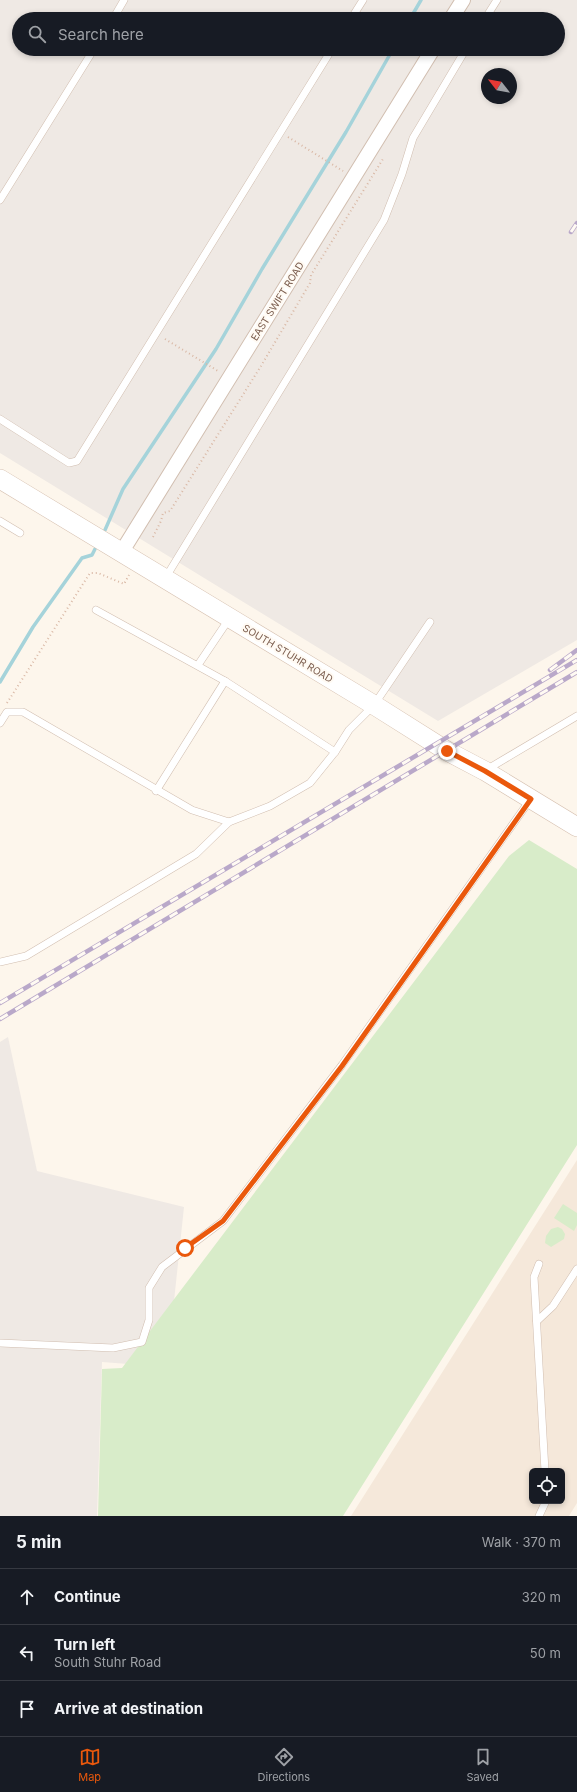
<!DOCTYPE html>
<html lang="en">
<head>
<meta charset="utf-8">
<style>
  :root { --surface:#171b24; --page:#242831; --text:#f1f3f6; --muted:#9ea1a6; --line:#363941; --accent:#ea580c }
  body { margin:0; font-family:Inter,sans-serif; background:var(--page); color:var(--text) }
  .controls { position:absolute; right:12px; bottom:12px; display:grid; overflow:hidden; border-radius:6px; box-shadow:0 2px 6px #0003 }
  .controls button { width:36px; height:36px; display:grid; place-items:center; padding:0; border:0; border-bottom:1px solid var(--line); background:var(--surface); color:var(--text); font:20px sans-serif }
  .compass { position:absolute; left:481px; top:68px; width:36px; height:36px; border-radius:50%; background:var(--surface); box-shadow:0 2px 6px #0003; rotate:301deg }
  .stop { position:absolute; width:12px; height:12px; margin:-9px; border:3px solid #ea580c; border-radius:50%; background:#fff }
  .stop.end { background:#ea580c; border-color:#fff; box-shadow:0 1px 4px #0008 }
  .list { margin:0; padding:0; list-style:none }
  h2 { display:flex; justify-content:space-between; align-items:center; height:52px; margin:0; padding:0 16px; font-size:17px }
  h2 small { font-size:13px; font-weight:400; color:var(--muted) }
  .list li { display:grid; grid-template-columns:26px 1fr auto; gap:12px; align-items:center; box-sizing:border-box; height:56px; padding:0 16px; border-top:1px solid var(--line) }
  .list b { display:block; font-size:15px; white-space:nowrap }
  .list p { margin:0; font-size:13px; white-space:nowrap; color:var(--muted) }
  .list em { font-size:13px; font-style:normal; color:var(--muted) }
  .icon { flex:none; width:22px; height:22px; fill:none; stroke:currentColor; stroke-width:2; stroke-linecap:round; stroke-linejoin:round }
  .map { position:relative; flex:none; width:577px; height:1516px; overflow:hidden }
  .search { position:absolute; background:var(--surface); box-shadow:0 2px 6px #0003; left:12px; right:12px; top:12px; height:44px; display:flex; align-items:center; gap:10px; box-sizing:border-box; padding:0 14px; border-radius:22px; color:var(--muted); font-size:15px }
  .sheet { height:220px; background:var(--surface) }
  nav { display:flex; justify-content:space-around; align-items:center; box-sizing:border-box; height:56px; border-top:1px solid var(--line); background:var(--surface); font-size:11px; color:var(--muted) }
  nav a { display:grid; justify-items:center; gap:2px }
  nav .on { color:var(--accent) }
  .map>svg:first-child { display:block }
  .residential { fill:#f5e8da; fill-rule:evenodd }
  .industrial { fill:#efe9e4; fill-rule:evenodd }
  .green { fill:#d8ecc9 }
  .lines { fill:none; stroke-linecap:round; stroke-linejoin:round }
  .stream { stroke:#a5d3da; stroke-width:3.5 }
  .lane-casing { stroke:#d1beb0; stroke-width:8 }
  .street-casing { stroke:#d1beb0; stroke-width:16 }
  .secondary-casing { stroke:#d6c0b0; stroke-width:20 }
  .path { stroke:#d9b8a5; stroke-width:2; stroke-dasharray:1 3; stroke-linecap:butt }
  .lane { stroke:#fff; stroke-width:7 }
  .street { stroke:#fff; stroke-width:14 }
  .secondary { stroke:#fff; stroke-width:19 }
  .rail-casing { stroke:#b9a8c9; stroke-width:4.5 }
  .rail { stroke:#fffaf3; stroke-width:3; stroke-dasharray:9; stroke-linecap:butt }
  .route { stroke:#ea580c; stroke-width:5 }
  .labels { text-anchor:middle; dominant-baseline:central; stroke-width:4; stroke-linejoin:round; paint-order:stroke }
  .street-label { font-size:10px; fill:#7a5c4d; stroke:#fffaf3 }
</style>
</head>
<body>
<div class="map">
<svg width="577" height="1516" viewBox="0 0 577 1516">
  <rect width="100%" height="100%" fill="#fdf6ec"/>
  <path class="residential" d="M577 1160V1503L569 1516H351ZM532 1471H562V1501H532Z"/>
  <g class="industrial">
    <path d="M0 0H577V640L438 721 0 453ZM19 19H558V49H19ZM487 74H511V98H487Z"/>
    <polygon points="8,1037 37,1171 184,1207 167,1367 102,1362 97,1516 0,1516 0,1042"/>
  </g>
  <g class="green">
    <polygon points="529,840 577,869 577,1145 343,1516 98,1516 102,1369 122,1368 509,856"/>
    <polygon points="563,1204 577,1213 577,1225 574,1231 554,1218"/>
    <polygon points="558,1227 562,1229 565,1234 564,1239 551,1247 545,1243 546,1236 551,1229"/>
  </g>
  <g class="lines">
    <g class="stream">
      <polyline points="410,19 421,0"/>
      <polyline points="105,530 123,489 216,349 262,269 346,132 393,49"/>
      <polyline points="0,682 33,627 82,558 92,555 95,549"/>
    </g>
    <defs>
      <g id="lane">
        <polyline points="113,19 124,0"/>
        <polyline points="351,19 363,0"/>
        <polyline points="485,19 497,0"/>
        <polyline points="0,200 94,49"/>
        <polyline points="0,419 69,463 77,461 332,49"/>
        <polyline points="0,521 20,533"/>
        <polyline points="166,577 384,220 402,174 413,138 466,49"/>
        <polyline points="96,610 225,681 335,752"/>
        <polyline points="198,665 229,619"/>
        <polyline points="0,723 7,712 23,712 192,810 229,822 270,806 310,783 335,752 349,730 374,705 430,622"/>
        <polyline points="486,770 577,716"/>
        <polyline points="156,791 225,681"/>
        <polyline points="0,962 26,956 196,854 229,822"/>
        <polyline points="539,1264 534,1277 545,1471"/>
        <polyline points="537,1321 553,1306 577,1269"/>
        <polyline points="0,1343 113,1348 142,1342 149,1320 149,1288 162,1267 223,1221 342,1065 530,800"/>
        <polyline points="539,1516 546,1501"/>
      </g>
      <g id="street">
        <polyline points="451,19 463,0"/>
        <polyline points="121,553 433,49"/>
      </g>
      <polyline id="secondary" points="0,479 374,705 447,751 485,771 577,827"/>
    </defs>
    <use href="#lane" class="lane-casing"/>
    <use href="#street" class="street-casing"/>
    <use href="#secondary" class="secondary-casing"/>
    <g class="path">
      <polyline points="288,137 343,171"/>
      <polyline points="165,339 218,371"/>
      <polyline points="153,537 161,521 163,513 170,511 261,366 310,283 311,275 383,159"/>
      <polyline points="7,703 90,573 98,573 124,584 129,575"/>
    </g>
    <use href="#lane" class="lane"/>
    <use href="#street" class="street"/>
    <use href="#secondary" class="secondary"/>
    <defs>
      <g id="rail">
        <polyline points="571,232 577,223"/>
        <polyline points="550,670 577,650"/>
        <polyline points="0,1003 577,660"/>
        <polyline points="0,1019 577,672"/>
      </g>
    </defs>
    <use href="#rail" class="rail-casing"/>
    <use href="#rail" class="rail"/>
  </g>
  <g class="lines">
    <polyline class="route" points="185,1248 223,1221 342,1066 531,799 485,771 447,751"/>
  </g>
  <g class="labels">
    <g class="street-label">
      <text transform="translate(277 301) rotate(-58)">EAST SWIFT ROAD</text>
      <text transform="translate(288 653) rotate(31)">SOUTH STUHR ROAD</text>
    </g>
  </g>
</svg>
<div class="controls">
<button><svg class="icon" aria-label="locate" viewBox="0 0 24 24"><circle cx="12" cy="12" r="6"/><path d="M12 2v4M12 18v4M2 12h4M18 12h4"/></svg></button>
</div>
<svg class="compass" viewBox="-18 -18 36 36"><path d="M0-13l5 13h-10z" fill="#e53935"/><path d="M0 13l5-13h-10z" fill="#9ea1a6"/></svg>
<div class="stop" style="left:185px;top:1248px"></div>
<div class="stop end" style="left:447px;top:751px"></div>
<div class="search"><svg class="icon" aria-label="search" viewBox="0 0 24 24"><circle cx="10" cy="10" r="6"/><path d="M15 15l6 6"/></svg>Search here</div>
</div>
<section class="sheet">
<h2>5 min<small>Walk · 370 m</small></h2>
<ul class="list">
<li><svg class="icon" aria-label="ahead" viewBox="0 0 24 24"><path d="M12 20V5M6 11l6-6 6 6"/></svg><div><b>Continue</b></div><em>320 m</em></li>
<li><svg class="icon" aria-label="left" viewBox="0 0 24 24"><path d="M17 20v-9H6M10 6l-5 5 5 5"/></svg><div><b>Turn left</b><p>South Stuhr Road</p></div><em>50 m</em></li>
<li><svg class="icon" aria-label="arrive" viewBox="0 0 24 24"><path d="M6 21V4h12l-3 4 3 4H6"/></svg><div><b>Arrive at destination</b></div></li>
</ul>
</section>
<nav>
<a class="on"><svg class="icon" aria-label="map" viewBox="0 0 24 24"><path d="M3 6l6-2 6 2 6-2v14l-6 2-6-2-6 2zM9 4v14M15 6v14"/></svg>Map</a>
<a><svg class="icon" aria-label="directions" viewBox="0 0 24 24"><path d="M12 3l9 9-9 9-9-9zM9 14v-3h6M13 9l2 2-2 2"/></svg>Directions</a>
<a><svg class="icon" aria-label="saved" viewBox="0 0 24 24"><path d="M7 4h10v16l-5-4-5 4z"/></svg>Saved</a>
</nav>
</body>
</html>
